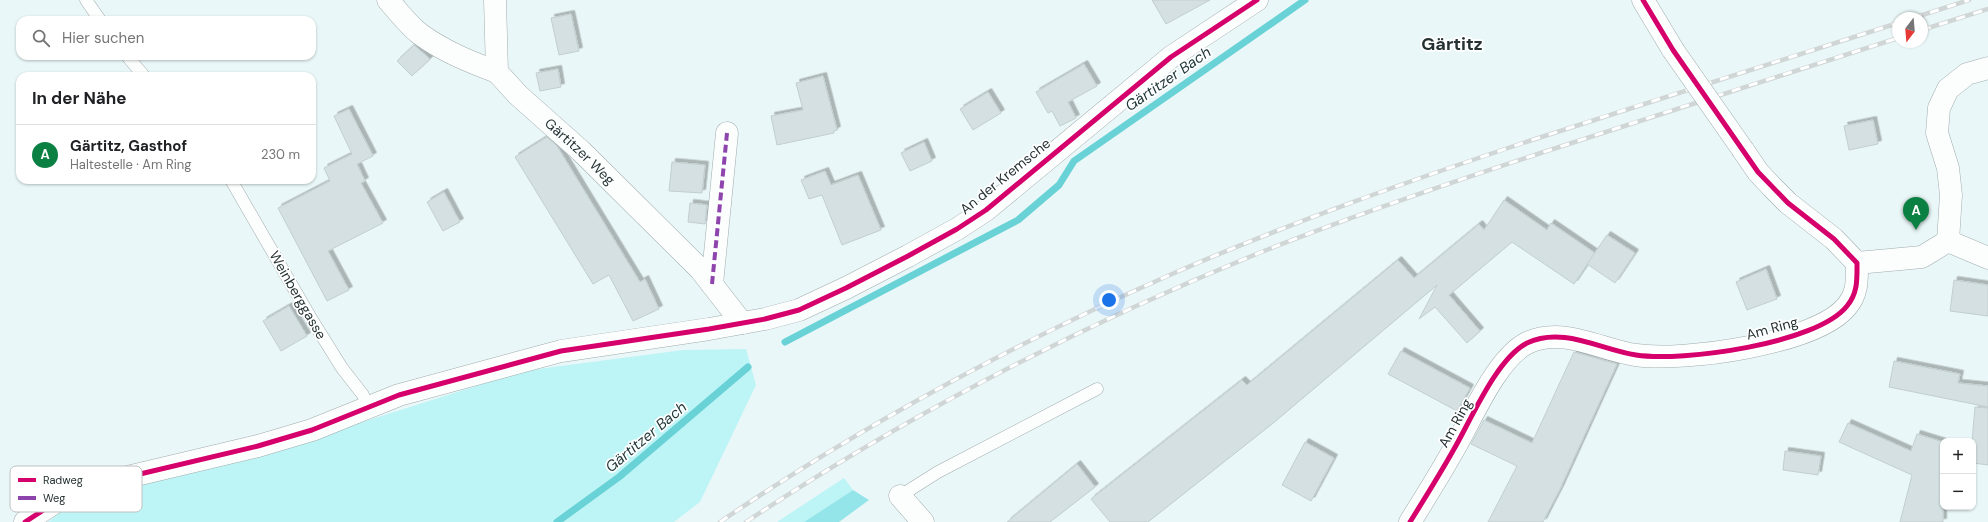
<!DOCTYPE html>
<html lang="de">
<head>
<meta charset="utf-8">
<style>
  :root { --surface:#fff; --page:#f6f6f6; --text:#202124; --muted:#757577; --line:#e0e0e0; --accent:#0b8043 }
  body { margin:0; font-family:"DM Sans",sans-serif; background:var(--page); color:var(--text) }
  .controls { position:absolute; right:12px; bottom:12px; display:grid; overflow:hidden; border-radius:8px; box-shadow:0 1px 3px #0004 }
  .controls button { width:36px; height:36px; display:grid; place-items:center; padding:0; border:0; border-bottom:1px solid var(--line); background:var(--surface); color:var(--text); font:20px sans-serif }
  .compass { position:absolute; left:1892px; top:12px; width:36px; height:36px; border-radius:50%; background:var(--surface); box-shadow:0 1px 3px #0004; rotate:196deg }
  .you { position:absolute; left:1109px; top:300px; width:14px; height:14px; margin:-10px; border:3px solid #fff; border-radius:50%; background:#1a73e8; box-shadow:0 0 0 6px #1a73e833 }
  .badge { display:grid; place-items:center; width:26px; height:26px; border-radius:50%; background:var(--accent); color:#fff; font-size:13px; font-weight:700 }
  .pin { position:absolute; translate:-50% -33px; filter:drop-shadow(0 1px 2px #0008) }
  .pin::after { content:''; position:absolute; top:21px; width:14px; height:12px; background:inherit; clip-path:polygon(0 0,100% 0,50% 100%) }
  .list { margin:0; padding:0; list-style:none }
  h2 { display:flex; justify-content:space-between; align-items:center; height:52px; margin:0; padding:0 16px; font-size:17px }
  h2 small { font-size:13px; font-weight:400; color:var(--muted) }
  .list li { display:grid; grid-template-columns:26px 1fr auto; gap:12px; align-items:center; box-sizing:border-box; height:60px; padding:0 16px; border-top:1px solid var(--line) }
  .list b { display:block; font-size:15px; white-space:nowrap }
  .list p { margin:0; font-size:13px; white-space:nowrap; color:var(--muted) }
  .list em { font-size:13px; font-style:normal; color:var(--muted) }
  .icon { flex:none; width:22px; height:22px; fill:none; stroke:currentColor; stroke-width:2; stroke-linecap:round; stroke-linejoin:round }
  .map { position:relative; flex:none; width:1988px; height:522px; overflow:hidden }
  .search { position:absolute; background:var(--surface); box-shadow:0 1px 3px #0004; left:16px; top:16px; width:300px; height:44px; display:flex; align-items:center; gap:10px; box-sizing:border-box; padding:0 14px; border-radius:12px; color:var(--muted); font-size:15px }
  .panel { position:absolute; background:var(--surface); box-shadow:0 1px 3px #0004; left:16px; top:72px; width:300px; height:112px; border-radius:12px }
  .map>svg:first-child { display:block }
  .green { fill:#bdf4f6 }
  .forest { fill:#94e5e9 }
  .lines { fill:none; stroke-linecap:round; stroke-linejoin:round }
  .stream { stroke:#68d2d6; stroke-width:7 }
  .building { fill:#d4e0e1; stroke:#c2cecf; filter:url(#shadow) }
  .service-casing { stroke:#a1acad; stroke-width:13 }
  .minor-casing { stroke:#a1acad; stroke-width:23 }
  .service { stroke:#fcfefe; stroke-width:12 }
  .minor { stroke:#fcfefe; stroke-width:22 }
  .rail-casing { stroke:#d0d5d5; stroke-width:4.5 }
  .rail { stroke:#fff; stroke-width:3; stroke-dasharray:9; stroke-linecap:butt }
  .minor-bridge-casing { stroke:#a1acad; stroke-width:23; stroke-linecap:butt }
  .minor-bridge { stroke:#fcfefe; stroke-width:22 }
  .quiet { stroke:#8e44ad; stroke-width:4; stroke-dasharray:8 4; stroke-linecap:butt }
  .cycleway-casing { stroke:#fff; stroke-width:8 }
  .cycleway { stroke:#d6006c; stroke-width:5 }
  .labels { text-anchor:middle; dominant-baseline:central; stroke-width:3.5; stroke-linejoin:round; paint-order:stroke }
  .street-label { font-size:14px; fill:#253132; stroke:#fff }
  .water-label { font-size:15px; font-style:italic; fill:#22393a; stroke:#fff }
  .district-label { font-size:18px; font-weight:bold; fill:#253132; stroke:#fff }
  .key { fill:#fff; stroke:#bec1c2; stroke-width:1 }
  .key-label { font-size:11px; fill:#253132 }
</style>
</head>
<body>
<div class="map">
<svg width="1988" height="522" viewBox="0 0 1988 522">
  <defs>
    <filter id="shadow"><feDropShadow dx="3.5" dy="-3.5" stdDeviation="0" flood-color="#0004"/></filter>
  </defs>
  <rect width="100%" height="100%" fill="#eaf7f8"/>
  <g class="green">
    <polygon points="746,349 756,385 700,502 674,522 48,522 74,502 309,439 523,371 683,350"/>
    <polygon points="844,478 853,490 804,522 777,522"/>
  </g>
  <polygon class="forest" points="853,490 869,500 839,522 804,522"/>
  <g class="lines">
    <g class="stream">
      <polyline points="785,342 1018,220 1059,185 1074,161 1305,0"/>
      <polyline points="557,522 619,477 748,367"/>
    </g>
  </g>
  <g class="building">
    <polygon points="1152,0 1210,0 1166,24"/>
    <polygon points="571,14 579,51 559,55 551,18"/>
    <polygon points="414,45 430,59 412,76 397,61"/>
    <polygon points="1084,64 1097,86 1068,102 1076,118 1060,126 1052,111 1048,113 1036,92"/>
    <polygon points="558,69 561,87 540,91 536,73"/>
    <polygon points="823,76 837,130 834,131 834,133 777,145 771,116 803,110 796,83"/>
    <polygon points="988,92 1001,113 973,130 960,109"/>
    <polygon points="349,109 373,156 357,164 365,181 361,183 383,223 328,251 349,290 327,301 278,208 330,181 324,168 352,154 334,116"/>
    <polygon points="1873,120 1878,144 1849,150 1844,126"/>
    <polygon points="547,137 557,146 640,282 645,279 659,309 633,321 609,275 593,284 515,157"/>
    <polygon points="924,142 932,161 910,171 901,153"/>
    <polygon points="672,162 705,165 702,193 669,191"/>
    <polygon points="825,171 831,185 858,175 881,230 842,245 822,195 809,199 801,180"/>
    <polygon points="444,192 460,222 443,231 427,202"/>
    <polygon points="1504,200 1547,230 1551,223 1595,253 1574,284 1512,242 1449,295 1480,331 1467,343 1435,307 1419,319 1437,285 1272,424 1148,522 1110,522 1091,499 1242,380 1247,385 1398,260 1414,278 1479,224 1484,230"/>
    <polygon points="690,203 707,205 705,224 688,222"/>
    <polygon points="1607,235 1635,253 1615,283 1587,264"/>
    <polygon points="1766,269 1777,299 1747,310 1736,282"/>
    <polygon points="1954,280 1988,285 1988,316 1950,311"/>
    <polygon points="289,306 307,336 281,351 263,321"/>
    <polygon points="1401,351 1470,388 1457,411 1388,374"/>
    <polygon points="1574,352 1617,364 1560,489 1543,522 1488,522 1517,466 1471,444 1484,420 1532,443"/>
    <polygon points="1894,361 1960,374 1958,383 1988,386 1988,407 1889,387"/>
    <polygon points="1975,407 1988,408 1988,465 1973,463 1973,441 1972,441"/>
    <polygon points="1848,423 1911,451 1917,434 1943,442 1943,522 1900,522 1912,475 1839,442"/>
    <polygon points="1305,442 1334,458 1311,501 1282,485"/>
    <polygon points="1785,451 1821,456 1818,475 1783,470"/>
    <polygon points="1077,464 1095,487 1050,522 1007,522"/>
  </g>
  <g class="lines">
    <defs>
      <g id="service">
        <polyline points="86,0 100,20"/>
        <polyline points="127,56 144,76"/>
        <polyline points="231,180 312,320 342,368 363,395 368,407"/>
        <polyline points="900,496 938,472 1097,389"/>
      </g>
      <g id="minor">
        <path d="M388 0C398 11 408 25 420 34 443 51 470 62 497 72"/>
        <path id="s1" d="M495 0 497 72 518 95 581 151 700 269 742 323"/>
        <polyline points="1643,0 1673,50"/>
        <polyline points="1948,241 1951,195 1948,168 1937,133 1939,108 1948,89 1967,74 1988,68"/>
        <polyline points="1948,241 1988,258"/>
        <polyline points="1857,263 1922,257 1948,241"/>
        <polyline points="712,284 727,133"/>
        <polyline points="900,496 923,522"/>
        <polyline points="25,522 68,494 119,479 258,446 312,430 399,395 561,351 709,329 765,319 799,310 846,288 908,256 957,229 986,210 1171,57 1257,0"/>
        <path d="M1410 522C1425 498 1440 474 1454 449 1471 420 1496 359 1527 343 1563 326 1601 350 1636 355 1682 362 1817 344 1847 306 1858 293 1857 279 1857 263L1834 239 1788 203 1772 187 1758 172 1743 150"/>
      </g>
    </defs>
    <use href="#service" class="service-casing"/>
    <use href="#minor" class="minor-casing"/>
    <use href="#service" class="service"/>
    <use href="#minor" class="minor"/>
    <defs>
      <g id="rail">
        <polyline points="1913,18 1969,0"/>
        <polyline points="1922,30 1988,9"/>
        <path d="M720 522C863 425 1015 343 1172 274 1289 223 1409 181 1529 141 1652 101 1775 62 1898 23"/>
        <path d="M746 522C907 415 1080 326 1259 253 1354 215 1452 182 1550 150 1666 112 1782 75 1898 38"/>
      </g>
    </defs>
    <use href="#rail" class="rail-casing"/>
    <use href="#rail" class="rail"/>
    <defs>
      <polyline id="minor-bridge" points="1673,50 1743,150"/>
    </defs>
    <use href="#minor-bridge" class="minor-bridge-casing"/>
    <use href="#minor-bridge" class="minor-bridge"/>
    <polyline class="quiet" points="712,284 727,133"/>
    <defs>
      <g id="cycleway">
        <polyline points="25,522 68,494 119,479 258,446 312,430 399,395 561,351 709,329 765,319 799,310 846,288 908,256 957,229 986,210 1171,57 1257,0"/>
        <path d="M1410 522C1425 498 1440 474 1454 449 1471 420 1496 359 1527 343 1563 326 1601 350 1636 355 1682 362 1817 344 1847 306 1858 293 1857 279 1857 263L1834 239 1788 203 1758 172 1673 50 1643 0"/>
      </g>
    </defs>
    <use href="#cycleway" class="cycleway-casing"/>
    <use href="#cycleway" class="cycleway"/>
  </g>
  <g class="labels">
    <g class="street-label">
      <text stroke="none"><textPath href="#s1" startOffset="187">Gärtitzer Weg</textPath></text>
      <text transform="translate(1005 176) rotate(-39)">An der Kremsche</text>
      <text transform="translate(298 295) rotate(60)">Weinberggasse</text>
      <text transform="translate(1772 328) rotate(-15)">Am Ring</text>
      <text transform="translate(1455 423) rotate(-61)">Am Ring</text>
    </g>
    <g class="water-label">
      <text transform="translate(1168 79) rotate(-35)">Gärtitzer Bach</text>
      <text transform="translate(646 437) rotate(-40)">Gärtitzer Bach</text>
    </g>
    <g class="district-label">
      <text x="1452" y="44">Gärtitz</text>
    </g>
  </g>
  <rect x="10" y="466" width="132" height="46" rx="6" class="key"/>
  <rect x="18" y="478" width="18" height="4" fill="#d6006c"/>
  <rect x="18" y="496" width="18" height="4" fill="#8e44ad"/>
  <g class="key-label">
    <text x="43" y="484">Radweg</text>
    <text x="43" y="502">Weg</text>
  </g>
</svg>
<div class="controls">
<button>+</button>
<button>−</button>
</div>
<svg class="compass" viewBox="-18 -18 36 36"><path d="M0-13l5 13h-10z" fill="#e53935"/><path d="M0 13l5-13h-10z" fill="#757577"/></svg>
<div class="you"></div>
<div class="pin badge" style="left:1916px;top:230px">A</div>
<div class="search"><svg class="icon" aria-label="search" viewBox="0 0 24 24"><circle cx="10" cy="10" r="6"/><path d="M15 15l6 6"/></svg>Hier suchen</div>
<section class="panel">
<h2>In der Nähe<small></small></h2>
<ul class="list">
<li><span class="badge">A</span><div><b>Gärtitz, Gasthof</b><p>Haltestelle · Am Ring</p></div><em>230 m</em></li>
</ul>
</section>
</div>
</body>
</html>
